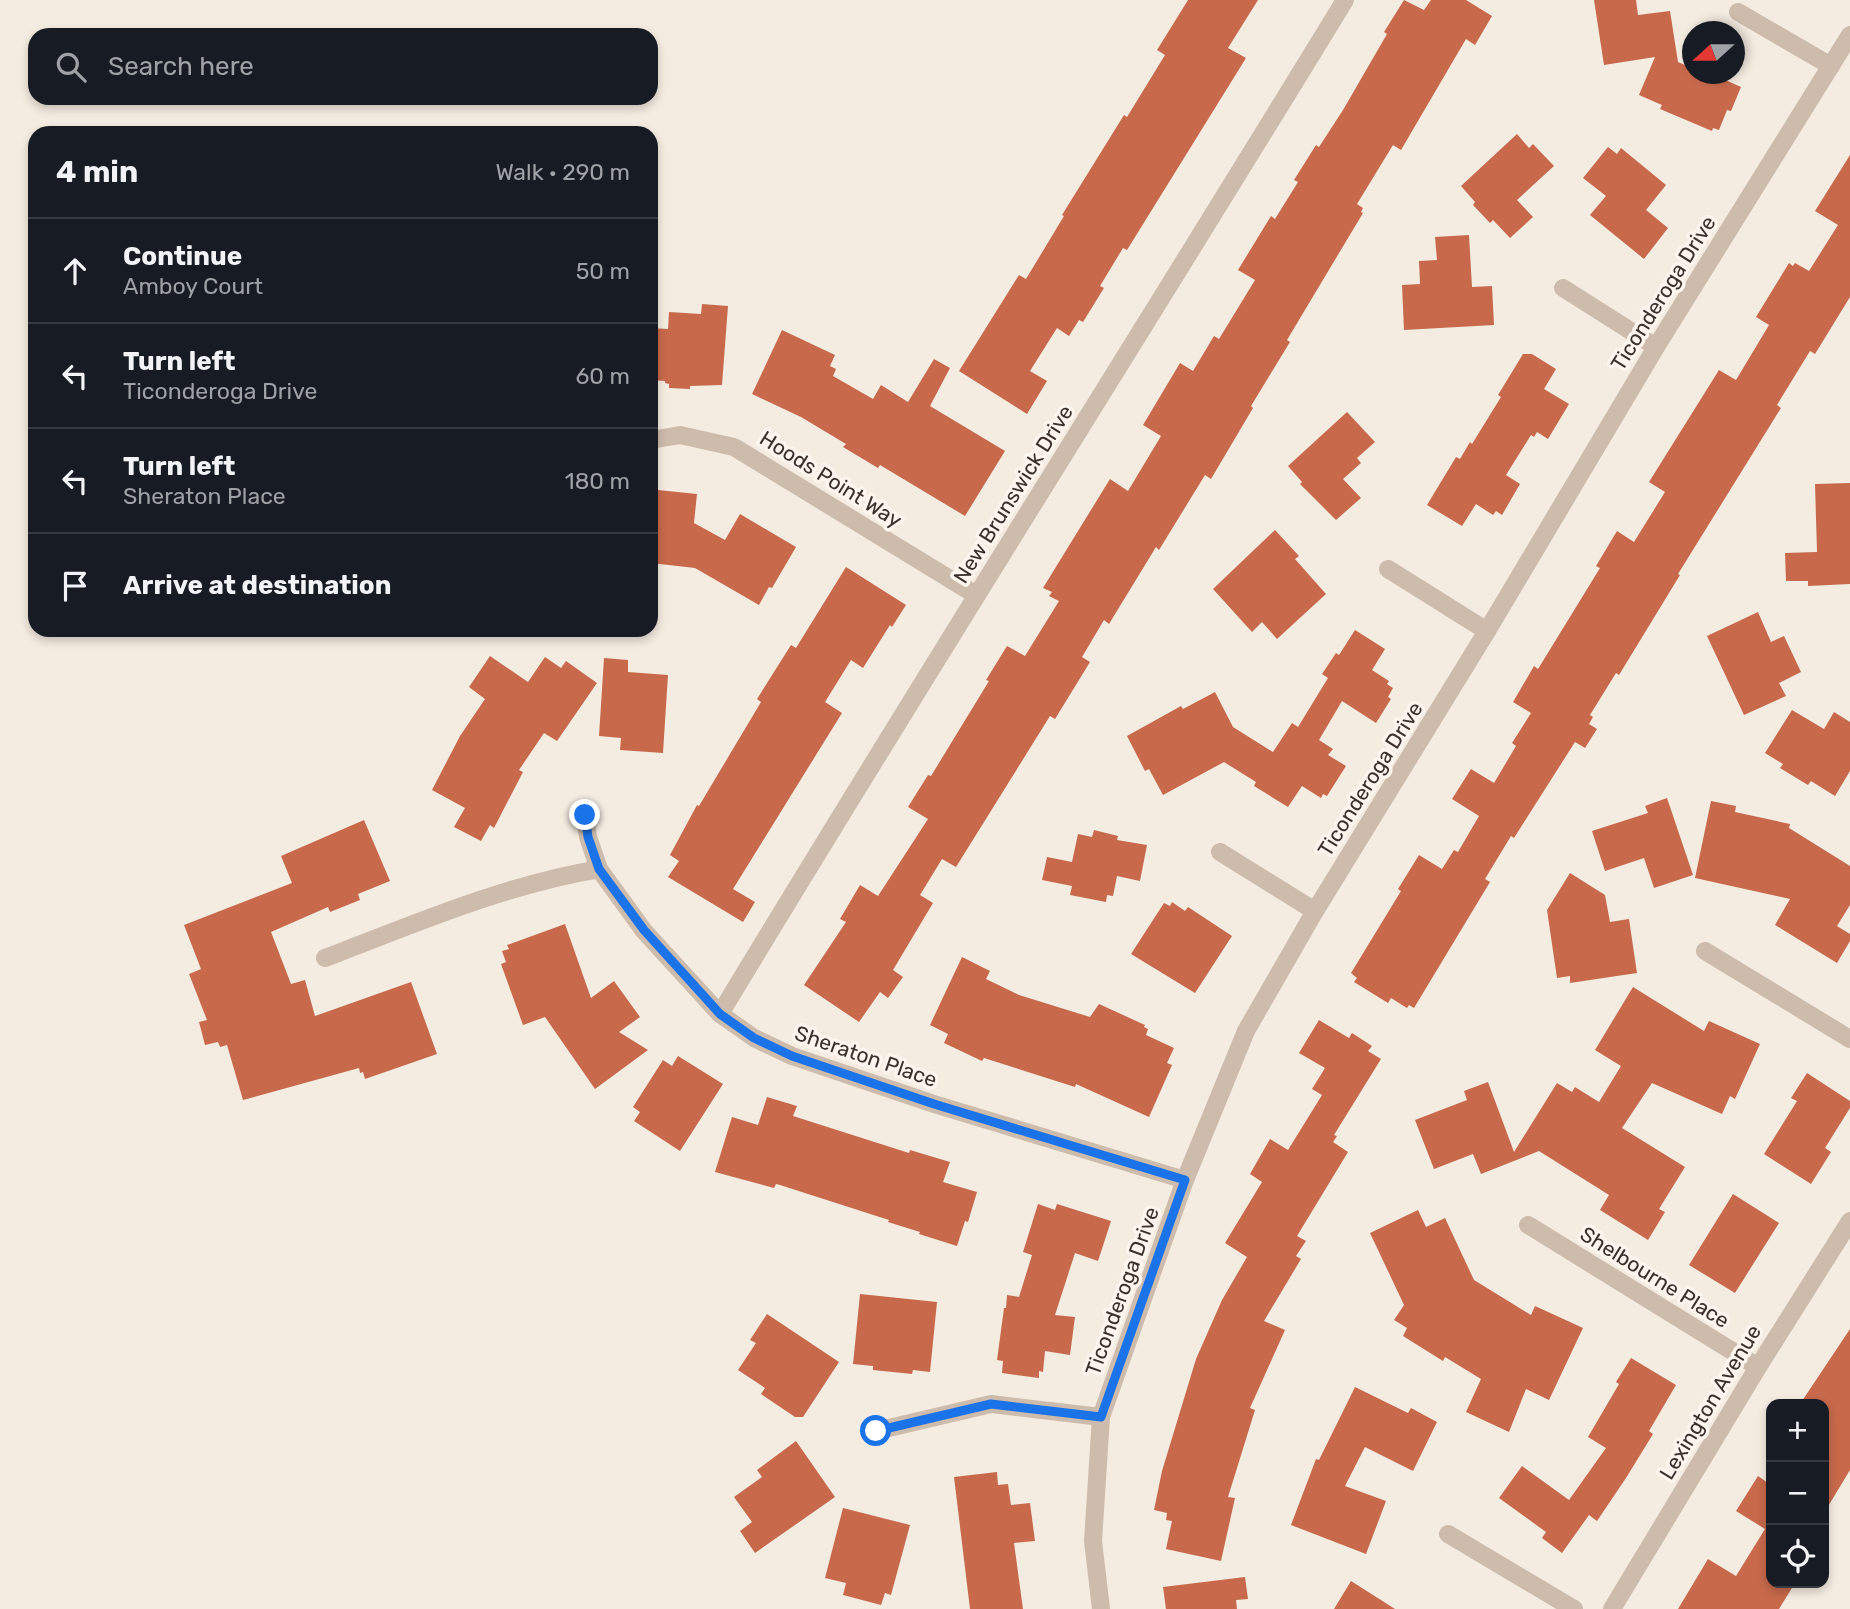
<!DOCTYPE html>
<html lang="en">
<head>
<meta charset="utf-8">
<style>
  :root { --surface:#171b24; --page:#242831; --text:#f1f3f6; --muted:#9ea1a6; --line:#363941 }
  body { margin:0; font-family:Rubik,sans-serif; background:var(--page); color:var(--text) }
  .controls { position:absolute; right:21px; bottom:21px; display:grid; overflow:hidden; border-radius:14px; box-shadow:0 4px 10px #0003 }
  .controls button { width:63px; height:63px; display:grid; place-items:center; padding:0; border:0; border-bottom:2px solid var(--line); background:var(--surface); color:var(--text); font:35px sans-serif }
  .compass { position:absolute; left:1682px; top:21px; width:63px; height:63px; border-radius:50%; background:var(--surface); box-shadow:0 4px 10px #0003; rotate:249deg }
  .stop { position:absolute; width:21px; height:21px; margin:-16px; border:5px solid #1a73e8; border-radius:50%; background:#fff }
  .stop.end { background:#1a73e8; border-color:#fff; box-shadow:0 2px 7px #0008 }
  .list { margin:0; padding:0; list-style:none }
  h2 { display:flex; justify-content:space-between; align-items:center; height:91px; margin:0; padding:0 28px; font-size:30px }
  h2 small { font-size:23px; font-weight:400; color:var(--muted) }
  .list li { display:grid; grid-template-columns:46px 1fr auto; gap:21px; align-items:center; box-sizing:border-box; height:105px; padding:0 28px; border-top:2px solid var(--line) }
  .list b { display:block; font-size:26px; white-space:nowrap }
  .list p { margin:0; font-size:23px; white-space:nowrap; color:var(--muted) }
  .list em { font-size:23px; font-style:normal; color:var(--muted) }
  .icon { flex:none; width:38px; height:38px; fill:none; stroke:currentColor; stroke-width:2; stroke-linecap:round; stroke-linejoin:round }
  .map { position:relative; flex:none; width:1850px; height:1609px; overflow:hidden }
  .search { position:absolute; background:var(--surface); box-shadow:0 4px 10px #0003; left:28px; top:28px; width:630px; height:77px; display:flex; align-items:center; gap:18px; box-sizing:border-box; padding:0 24px; border-radius:21px; color:var(--muted); font-size:26px }
  .panel { position:absolute; background:var(--surface); box-shadow:0 4px 10px #0003; left:28px; top:126px; width:630px; height:511px; border-radius:21px }
  .map>svg:first-child { display:block }
  .building { fill:#c8694b }
  .lines { fill:none; stroke-linecap:round; stroke-linejoin:round }
  .minor { stroke:#cdbbac; stroke-width:18 }
  .route { stroke:#1a73e8; stroke-width:9 }
  .labels { text-anchor:middle; dominant-baseline:central; stroke-width:7; stroke-linejoin:round; paint-order:stroke }
  .street-label { font-size:21px; fill:#3b302b; stroke:#fbf5ee }
</style>
</head>
<body>
<div class="map">
<svg width="1850" height="1609" viewBox="0 0 1850 1609">
  <rect width="100%" height="100%" fill="#f4ebe1"/>
  <g class="building">
    <polygon points="1188,0 1258,0 1228,48 1246,58 1127,250 1123,248 1100,286 1104,288 1083,322 1079,320 1069,336 1057,328 1030,371 1047,381 1027,414 959,371 1019,275 1026,279 1064,216 1062,215 1124,115 1127,117 1165,55 1157,50"/>
    <polygon points="1404,0 1424,10 1431,0 1466,0 1492,16 1475,45 1466,39 1401,150 1393,145 1357,204 1363,208 1361,212 1363,213 1287,340 1290,342 1251,406 1253,408 1211,479 1205,475 1159,550 1156,547 1109,624 1104,620 1082,657 1090,662 1055,719 1050,716 956,867 942,859 920,895 933,903 893,970 903,977 888,998 880,992 859,1022 804,985 846,922 840,919 860,885 878,896 928,819 908,807 928,775 931,776 989,681 986,680 1007,646 1025,656 1059,601 1049,596 1052,592 1043,588 1110,479 1128,491 1161,436 1143,425 1180,363 1193,371 1214,336 1219,339 1255,280 1238,270 1271,216 1275,219 1298,182 1294,180 1316,145 1319,147 1343,110 1387,34 1384,32"/>
    <polygon points="1594,0 1636,0 1638,15 1670,11 1678,62 1692,68 1692,74 1712,74 1741,87 1731,111 1727,110 1719,130 1713,128 1712,131 1660,109 1662,105 1639,95 1655,57 1604,65"/>
    <polygon points="1517,134 1529,148 1533,144 1554,166 1517,200 1533,217 1510,238 1493,220 1490,223 1473,205 1475,202 1461,186"/>
    <polygon points="1608,147 1617,154 1621,148 1666,185 1646,210 1668,228 1644,259 1590,215 1606,196 1583,178"/>
    <polygon points="1850,155 1850,297 1815,354 1810,351 1777,405 1781,408 1678,574 1680,575 1619,675 1616,673 1590,715 1593,717 1589,724 1597,729 1585,748 1575,742 1514,838 1511,836 1485,879 1490,882 1414,1008 1409,1005 1407,1008 1391,998 1388,1003 1354,982 1357,978 1351,973 1401,891 1398,889 1419,855 1442,869 1454,850 1458,852 1479,816 1452,799 1471,769 1494,783 1516,746 1512,743 1531,713 1513,702 1534,666 1538,669 1600,568 1596,566 1617,531 1634,542 1665,492 1649,482 1719,370 1736,380 1769,325 1756,317 1789,263 1793,266 1795,263 1809,271 1838,225 1815,211"/>
    <polygon points="1469,235 1472,287 1492,286 1494,325 1404,330 1402,285 1420,284 1419,261 1437,260 1435,237"/>
    <polygon points="702,304 728,306 722,385 690,386 690,389 669,388 669,384 665,383 665,381 651,380 651,328 668,329 669,312 701,314"/>
    <polygon points="782,330 835,355 830,366 836,369 833,376 873,399 881,385 908,402 934,359 950,368 930,406 1005,451 965,516 880,465 878,468 843,447 846,444 801,417 752,394"/>
    <polygon points="1523,354 1532,354 1556,369 1544,389 1569,404 1548,439 1537,432 1534,437 1531,435 1506,475 1520,484 1502,515 1496,511 1493,515 1476,504 1462,526 1427,505 1456,457 1460,459 1470,442 1472,444 1501,397 1498,395"/>
    <polygon points="1347,412 1375,442 1357,458 1361,463 1343,479 1361,498 1336,520 1300,484 1302,482 1288,466"/>
    <polygon points="1850,483 1850,584 1808,586 1808,581 1786,581 1785,553 1817,552 1815,484"/>
    <polygon points="658,490 697,494 694,523 725,540 740,514 796,547 772,588 769,587 759,605 695,568 651,563 651,510 656,511"/>
    <polygon points="1275,530 1299,556 1295,559 1326,594 1277,639 1262,622 1252,632 1213,589"/>
    <polygon points="846,567 906,605 892,627 890,625 863,668 851,660 825,702 842,713 733,889 755,902 743,922 668,877 679,861 670,855 697,805 699,806 761,702 757,699 791,645 796,648"/>
    <polygon points="1758,612 1771,642 1784,636 1801,672 1779,683 1786,696 1744,715 1707,636"/>
    <polygon points="1355,630 1385,649 1372,670 1389,681 1387,684 1393,688 1388,697 1391,699 1376,723 1342,701 1319,740 1333,749 1328,755 1346,766 1327,796 1323,794 1321,798 1302,786 1288,807 1254,786 1256,782 1224,762 1163,795 1149,769 1145,771 1127,736 1181,706 1183,709 1215,692 1233,727 1273,752 1292,723 1298,727 1328,678 1322,674 1336,653 1339,655"/>
    <polygon points="490,656 528,682 545,657 561,668 566,661 597,683 557,741 544,733 519,770 523,772 494,828 490,825 481,841 454,827 465,808 432,790 460,736 485,699 469,687"/>
    <polygon points="604,658 628,660 628,672 668,675 663,753 620,750 621,738 599,736"/>
    <polygon points="1792,710 1824,729 1834,712 1850,722 1850,771 1835,796 1811,781 1808,785 1780,768 1783,764 1765,753"/>
    <polygon points="1667,798 1693,875 1654,888 1644,858 1605,871 1592,831 1648,813 1645,806"/>
    <polygon points="1711,801 1736,806 1735,812 1790,824 1789,828 1850,866 1850,905 1837,926 1850,934 1850,941 1837,963 1775,925 1790,899 1695,878"/>
    <polygon points="364,820 390,881 358,894 360,900 330,912 328,907 271,932 291,984 305,980 315,1016 411,982 437,1054 365,1079 363,1072 360,1073 359,1068 243,1100 227,1045 220,1047 218,1042 205,1045 199,1022 207,1020 189,974 201,969 184,925 292,883 281,856"/>
    <polygon points="1094,830 1118,836 1117,840 1147,845 1140,881 1117,876 1113,896 1107,895 1106,902 1070,895 1072,886 1042,880 1047,857 1072,862 1078,834 1092,837"/>
    <polygon points="1570,873 1605,895 1610,922 1629,919 1637,973 1570,983 1570,976 1557,978 1547,910"/>
    <polygon points="1172,902 1185,911 1188,907 1232,936 1195,993 1131,954 1164,903 1170,906"/>
    <polygon points="565,924 591,998 614,981 640,1017 619,1032 648,1050 595,1089 545,1017 523,1025 501,964 506,962 502,951 509,949 507,945"/>
    <polygon points="962,957 990,971 986,979 1019,995 1090,1017 1099,1004 1145,1025 1144,1027 1148,1029 1146,1035 1174,1048 1167,1063 1172,1065 1149,1117 1076,1084 1075,1087 984,1058 982,1061 944,1043 948,1034 930,1025"/>
    <polygon points="1633,987 1704,1031 1709,1021 1760,1044 1735,1099 1730,1096 1722,1114 1652,1083 1622,1128 1685,1167 1659,1209 1665,1212 1648,1240 1600,1210 1609,1195 1539,1151 1481,1174 1473,1154 1434,1169 1415,1120 1467,1100 1464,1091 1488,1082 1514,1152 1557,1083 1572,1092 1575,1087 1599,1102 1621,1066 1595,1050"/>
    <polygon points="1319,1020 1349,1038 1352,1033 1372,1046 1368,1051 1381,1059 1334,1135 1337,1136 1333,1142 1348,1152 1297,1236 1306,1241 1296,1256 1301,1259 1264,1321 1285,1330 1250,1408 1255,1410 1228,1497 1235,1498 1221,1561 1166,1549 1172,1521 1166,1520 1167,1513 1154,1510 1162,1471 1196,1359 1222,1300 1247,1257 1225,1243 1262,1182 1250,1174 1270,1139 1288,1150 1322,1095 1312,1089 1325,1068 1299,1053"/>
    <polygon points="678,1056 723,1084 680,1151 634,1121 640,1112 633,1107 663,1060 672,1066"/>
    <polygon points="1807,1073 1850,1101 1850,1108 1825,1148 1831,1152 1811,1184 1764,1154 1797,1101 1791,1098"/>
    <polygon points="767,1097 797,1106 793,1116 909,1153 910,1150 950,1162 943,1182 977,1192 968,1222 965,1221 957,1246 919,1234 920,1232 888,1222 889,1220 780,1185 776,1184 774,1188 715,1172 732,1117 758,1125"/>
    <polygon points="1733,1194 1779,1223 1735,1293 1689,1265"/>
    <polygon points="1038,1204 1055,1210 1057,1204 1111,1221 1098,1261 1075,1253 1055,1315 1075,1317 1070,1355 1045,1351 1043,1372 1039,1371 1039,1378 1002,1373 1003,1361 997,1360 1004,1308 1006,1308 1007,1295 1019,1297 1032,1255 1023,1252"/>
    <polygon points="1418,1210 1426,1227 1445,1218 1474,1280 1531,1315 1535,1306 1583,1328 1549,1400 1526,1389 1509,1432 1466,1412 1481,1379 1445,1357 1443,1361 1403,1336 1407,1328 1394,1320 1404,1305 1370,1233"/>
    <polygon points="860,1294 937,1302 930,1372 913,1370 912,1374 873,1370 873,1366 853,1364"/>
    <polygon points="767,1314 839,1362 803,1417 795,1417 761,1394 765,1388 738,1370 756,1343 750,1340"/>
    <polygon points="1850,1329 1850,1470 1824,1513 1824,1404 1800,1404"/>
    <polygon points="1631,1358 1676,1385 1649,1431 1653,1434 1626,1478 1597,1521 1589,1515 1562,1553 1542,1538 1546,1532 1499,1498 1522,1466 1569,1500 1606,1448 1588,1437 1619,1384 1616,1382"/>
    <polygon points="1355,1387 1408,1413 1411,1408 1437,1422 1413,1471 1365,1447 1345,1486 1386,1501 1366,1554 1291,1525 1316,1459 1319,1460"/>
    <polygon points="796,1441 835,1497 755,1553 740,1531 752,1522 734,1497 762,1477 757,1470"/>
    <polygon points="997,1472 998,1485 1008,1484 1011,1505 1030,1503 1035,1541 1014,1543 1023,1609 970,1609 954,1477"/>
    <polygon points="1758,1476 1771,1485 1771,1583 1795,1583 1779,1609 1678,1609 1708,1559 1736,1576 1765,1529 1736,1511"/>
    <polygon points="843,1508 910,1525 891,1595 885,1593 881,1605 843,1595 846,1583 825,1578"/>
    <polygon points="1245,1577 1248,1599 1236,1600 1237,1609 1166,1609 1163,1587"/>
    <polygon points="1351,1581 1395,1609 1334,1609"/>
  </g>
  <g class="lines">
    <g class="minor">
      <polyline points="1738,12 1831,66"/>
      <polyline points="1563,288 1656,347"/>
      <polyline points="651,440 680,435 734,447 976,595"/>
      <polyline points="1388,569 1487,631"/>
      <polyline points="585,815 588,837 599,869"/>
      <polyline points="1220,852 1315,911"/>
      <polyline points="1705,951 1850,1039"/>
      <path d="M325 958C414 924 504 885 599 869L644 931 720 1014 754 1038 792 1056 934 1104 1185 1180"/>
      <path d="M720 1014C925 674 1138 339 1345 0"/>
      <polyline points="1528,1225 1758,1367"/>
      <polyline points="876,1431 991,1404 1101,1417"/>
      <polyline points="1448,1534 1574,1609"/>
      <polyline points="1101,1609 1093,1541 1101,1417 1185,1180 1246,1031 1315,911 1487,631 1656,347 1850,35"/>
      <polyline points="1612,1609 1758,1367 1850,1221"/>
    </g>
  </g>
  <g class="lines">
    <polyline class="route" points="585,815 588,837 599,869 644,930 720,1014 754,1038 792,1056 934,1104 1185,1180 1101,1417 991,1404 876,1431"/>
  </g>
  <g class="labels">
    <g class="street-label">
      <text transform="translate(1663 293) rotate(-58)">Ticonderoga Drive</text>
      <text transform="translate(831 479) rotate(32)">Hoods Point Way</text>
      <text transform="translate(1013 494) rotate(-58)">New Brunswick Drive</text>
      <text transform="translate(1370 779) rotate(-58)">Ticonderoga Drive</text>
      <text transform="translate(866 1056) rotate(19)">Sheraton Place</text>
      <text transform="translate(1655 1277) rotate(32)">Shelbourne Place</text>
      <text transform="translate(1122 1291) rotate(-70)">Ticonderoga Drive</text>
      <text transform="translate(1710 1402) rotate(-59)">Lexington Avenue</text>
    </g>
  </g>
</svg>
<div class="controls">
<button>+</button>
<button>−</button>
<button><svg class="icon" aria-label="locate" viewBox="0 0 24 24"><circle cx="12" cy="12" r="6"/><path d="M12 2v4M12 18v4M2 12h4M18 12h4"/></svg></button>
</div>
<svg class="compass" viewBox="-18 -18 36 36"><path d="M0-13l5 13h-10z" fill="#e53935"/><path d="M0 13l5-13h-10z" fill="#9ea1a6"/></svg>
<div class="stop" style="left:876px;top:1431px"></div>
<div class="stop end" style="left:585px;top:815px"></div>
<div class="search"><svg class="icon" aria-label="search" viewBox="0 0 24 24"><circle cx="10" cy="10" r="6"/><path d="M15 15l6 6"/></svg>Search here</div>
<section class="panel">
<h2>4 min<small>Walk · 290 m</small></h2>
<ul class="list">
<li><svg class="icon" aria-label="ahead" viewBox="0 0 24 24"><path d="M12 20V5M6 11l6-6 6 6"/></svg><div><b>Continue</b><p>Amboy Court</p></div><em>50 m</em></li>
<li><svg class="icon" aria-label="left" viewBox="0 0 24 24"><path d="M17 20v-9H6M10 6l-5 5 5 5"/></svg><div><b>Turn left</b><p>Ticonderoga Drive</p></div><em>60 m</em></li>
<li><svg class="icon" aria-label="left" viewBox="0 0 24 24"><path d="M17 20v-9H6M10 6l-5 5 5 5"/></svg><div><b>Turn left</b><p>Sheraton Place</p></div><em>180 m</em></li>
<li><svg class="icon" aria-label="arrive" viewBox="0 0 24 24"><path d="M6 21V4h12l-3 4 3 4H6"/></svg><div><b>Arrive at destination</b></div></li>
</ul>
</section>
</div>
</body>
</html>
